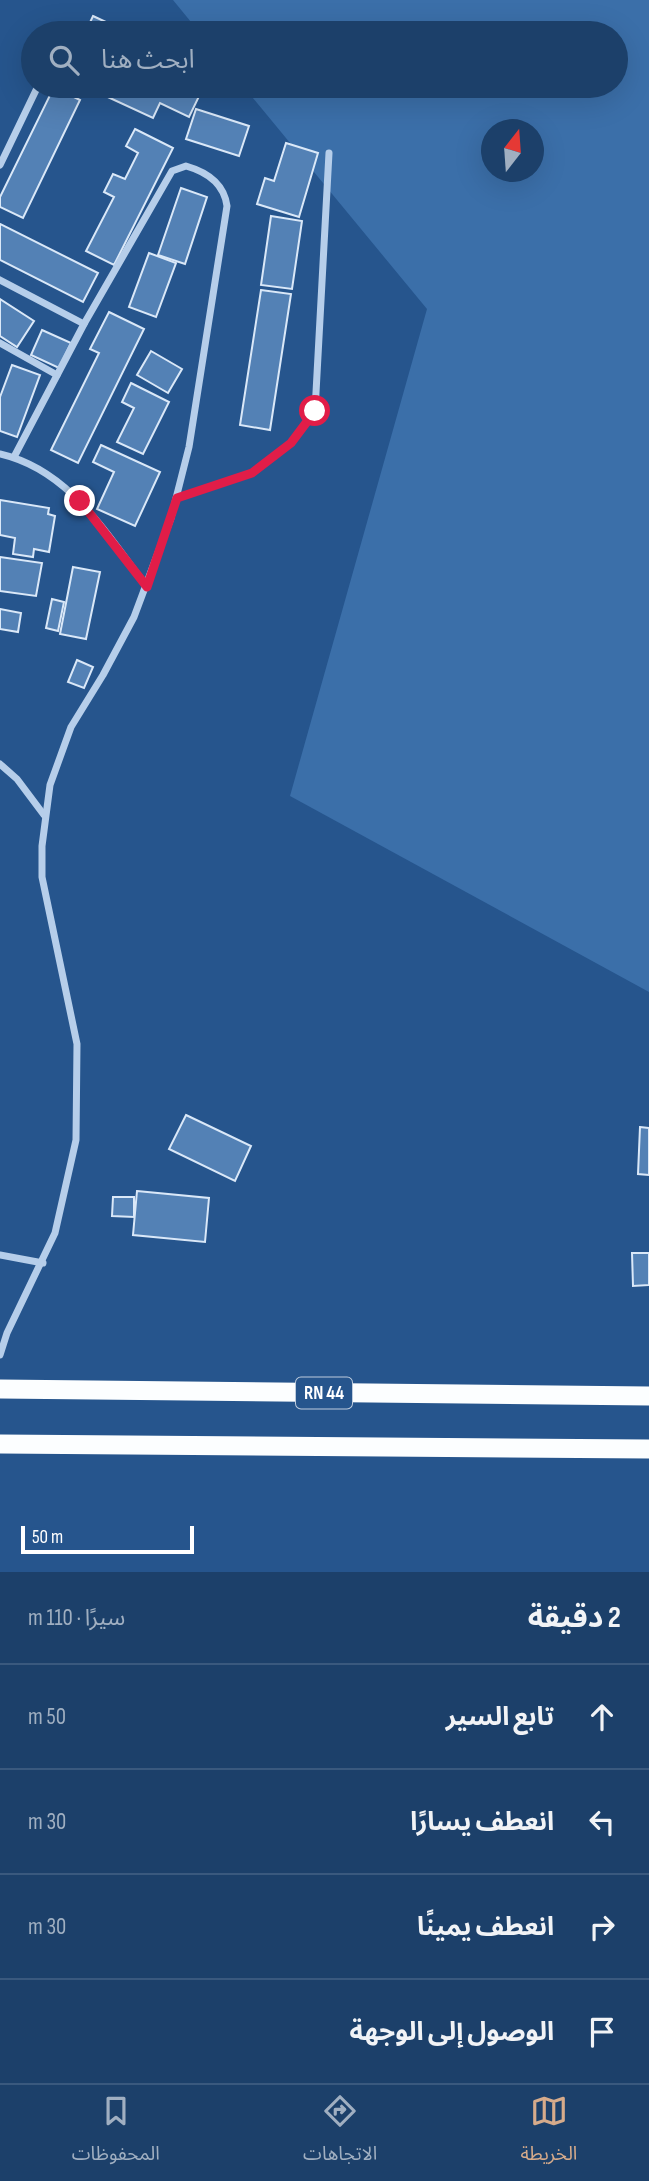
<!DOCTYPE html>
<html lang="ar">
<head>
<meta charset="utf-8">
<style>
  :root { --surface:#1c406a; --page:#254770; --text:#f1f3f6; --muted:#a0afc1; --line:#3a597e; --accent:#d6ab8b }
  body { margin:0; font-family:"Sofia Sans Condensed","Noto Sans Arabic",sans-serif; background:var(--page); color:var(--text); direction:rtl }
  .compass { position:absolute; left:481px; top:119px; width:63px; height:63px; border-radius:50%; background:var(--surface); box-shadow:0 7px 28px #0002; rotate:17deg }
  .scale { position:absolute; left:21px; bottom:18px; width:173px; box-sizing:border-box; padding-left:7px; border:4px solid #fff; border-top:0; font-size:19px; line-height:24px; white-space:nowrap; color:#fff; -webkit-text-stroke:5px #26558d; paint-order:stroke }
  .stop { position:absolute; width:21px; height:21px; margin:-16px; border:5px solid #e11d48; border-radius:50%; background:#fff }
  .stop.end { background:#e11d48; border-color:#fff; box-shadow:0 2px 7px #0008 }
  .list { margin:0; padding:0; list-style:none }
  h2 { display:flex; justify-content:space-between; align-items:center; height:91px; margin:0; padding:0 28px; font-size:30px }
  h2 small { font-size:23px; font-weight:400; color:var(--muted) }
  .list li { display:grid; grid-template-columns:46px 1fr auto; gap:21px; align-items:center; box-sizing:border-box; height:105px; padding:0 28px; border-top:2px solid var(--line) }
  .list b { display:block; font-size:26px; white-space:nowrap }
  .list em { font-size:23px; font-style:normal; color:var(--muted) }
  .icon { flex:none; width:38px; height:38px; fill:none; stroke:currentColor; stroke-width:2; stroke-linecap:round; stroke-linejoin:round }
  .map { position:relative; flex:none; width:649px; height:1572px; overflow:hidden; direction:ltr }
  .search { position:absolute; background:var(--surface); box-shadow:0 7px 28px #0002; left:21px; right:21px; top:21px; height:77px; display:flex; align-items:center; gap:18px; box-sizing:border-box; padding:0 24px; border-radius:38px; color:var(--muted); font-size:26px }
  .sheet { height:511px; background:var(--surface) }
  nav { display:flex; justify-content:space-around; align-items:center; box-sizing:border-box; height:98px; border-top:2px solid var(--line); background:var(--surface); font-size:19px; color:var(--muted) }
  nav a { display:grid; justify-items:center; gap:4px }
  nav .on { color:var(--accent) }
  .map>svg:first-child { display:block }
  .green { fill:#3b6fa9; fill-rule:evenodd }
  .building { fill:#5381b5; stroke:#dae8f8; stroke-width:2 }
  .lines { fill:none; stroke-linecap:round; stroke-linejoin:round }
  .minor { stroke:#b6ceea; stroke-width:7 }
  .trunk { stroke:#fcfeff; stroke-width:19 }
  .route { stroke:#e11d48; stroke-width:9 }
  .labels { text-anchor:middle; dominant-baseline:central; stroke-width:5; stroke-linejoin:round; paint-order:stroke }
  .shield { fill:#26558d; stroke:#beccdd; stroke-width:2 }
  .shield-label { font-size:19px; font-weight:bold; fill:#fff }
</style>
</head>
<body>
<div class="map">
<svg width="649" height="1572" viewBox="0 0 649 1572">
  <rect width="100%" height="100%" fill="#26558d"/>
  <path class="green" d="M173 0H649V992L290 796 427 309 243 86H616V33H200ZM491 130H534V172H491Z"/>
  <g class="building">
    <polygon points="93,16 123,30 121,33 85,33"/>
    <polygon points="84,86 204,86 189,117 160,103 153,118"/>
    <polygon points="54,87 80,100 23,218 0,207 0,197"/>
    <polygon points="196,109 249,126 239,156 186,139"/>
    <polygon points="135,129 173,148 114,265 86,251 114,197 104,192 113,174 125,179 138,153 126,146"/>
    <polygon points="286,143 318,153 299,217 257,204 265,178 274,181"/>
    <polygon points="181,188 207,197 185,264 158,255"/>
    <polygon points="271,216 302,221 292,289 261,285"/>
    <polygon points="0,224 98,273 83,302 0,260"/>
    <polygon points="149,253 176,263 156,317 129,307"/>
    <polygon points="261,290 291,294 270,430 240,425"/>
    <polygon points="0,299 34,321 17,347 0,336"/>
    <polygon points="109,312 144,329 78,463 51,450 99,353 90,349"/>
    <polygon points="42,330 71,343 59,368 31,355"/>
    <polygon points="151,351 182,369 168,393 137,375"/>
    <polygon points="12,365 40,375 17,437 0,431 0,397"/>
    <polygon points="131,383 169,402 143,454 117,442 134,408 122,402"/>
    <polygon points="101,445 160,472 135,526 97,509 114,472 93,462"/>
    <polygon points="0,500 49,508 48,514 55,516 49,552 34,549 33,557 13,554 15,538 0,535"/>
    <polygon points="0,557 42,563 36,596 0,591"/>
    <polygon points="73,567 100,572 86,639 60,634"/>
    <polygon points="52,599 64,602 58,631 46,628"/>
    <polygon points="0,609 21,613 18,632 0,629"/>
    <polygon points="77,660 93,667 84,688 68,682"/>
    <polygon points="186,1115 251,1146 235,1181 169,1149"/>
    <polygon points="640,1127 649,1128 649,1175 638,1174"/>
    <polygon points="137,1191 209,1198 205,1242 133,1235"/>
    <polygon points="113,1197 134,1197 134,1217 112,1216"/>
    <polygon points="632,1253 649,1253 649,1285 633,1286"/>
  </g>
  <g class="lines">
    <g class="minor">
      <polyline points="0,165 38,86"/>
      <polyline points="0,280 84,324"/>
      <polyline points="0,343 57,375"/>
      <path d="M0 454C70 470 106 534 147 587"/>
      <polyline points="177,498 252,473 291,443 315,411 329,153"/>
      <polyline points="0,764 17,779 44,815"/>
      <polyline points="0,1255 43,1263"/>
      <path d="M0 1355 7 1333 55 1233 76 1140 77 1044 42 877V846L50 785 71 727 103 675 134 617 171 518 189 447 227 206C224 183 207 172 186 166L172 171 84 324 14 457"/>
    </g>
    <g class="trunk">
      <polyline points="0,1389 649,1396"/>
      <polyline points="0,1444 649,1449"/>
    </g>
  </g>
  <g class="lines">
    <polyline class="route" points="80,501 147,587 177,498 252,473 291,443 315,411"/>
  </g>
  <g class="labels">
    <rect class="shield" x="296" y="1377.5" width="56" height="31" rx="5"/>
    <g class="shield-label">
      <text x="324" y="1393">RN 44</text>
    </g>
  </g>
</svg>
<svg class="compass" viewBox="-18 -18 36 36"><path d="M0-13l5 13h-10z" fill="#e53935"/><path d="M0 13l5-13h-10z" fill="#a0afc1"/></svg>
<div class="scale">50 m</div>
<div class="stop" style="left:315px;top:411px"></div>
<div class="stop end" style="left:80px;top:501px"></div>
<div class="search"><svg class="icon" aria-label="search" viewBox="0 0 24 24"><circle cx="10" cy="10" r="6"/><path d="M15 15l6 6"/></svg>ابحث هنا</div>
</div>
<section class="sheet">
<h2>2 دقيقة<small>سيرًا · 110 m</small></h2>
<ul class="list">
<li><svg class="icon" aria-label="ahead" viewBox="0 0 24 24"><path d="M12 20V5M6 11l6-6 6 6"/></svg><div><b>تابع السير</b></div><em>50 m</em></li>
<li><svg class="icon" aria-label="left" viewBox="0 0 24 24"><path d="M17 20v-9H6M10 6l-5 5 5 5"/></svg><div><b>انعطف يسارًا</b></div><em>30 m</em></li>
<li><svg class="icon" aria-label="right" viewBox="0 0 24 24"><path d="M7 20v-9h11M14 6l5 5-5 5"/></svg><div><b>انعطف يمينًا</b></div><em>30 m</em></li>
<li><svg class="icon" aria-label="arrive" viewBox="0 0 24 24"><path d="M6 21V4h12l-3 4 3 4H6"/></svg><div><b>الوصول إلى الوجهة</b></div></li>
</ul>
</section>
<nav>
<a class="on"><svg class="icon" aria-label="map" viewBox="0 0 24 24"><path d="M3 6l6-2 6 2 6-2v14l-6 2-6-2-6 2zM9 4v14M15 6v14"/></svg>الخريطة</a>
<a><svg class="icon" aria-label="directions" viewBox="0 0 24 24"><path d="M12 3l9 9-9 9-9-9zM9 14v-3h6M13 9l2 2-2 2"/></svg>الاتجاهات</a>
<a><svg class="icon" aria-label="saved" viewBox="0 0 24 24"><path d="M7 4h10v16l-5-4-5 4z"/></svg>المحفوظات</a>
</nav>
</body>
</html>
